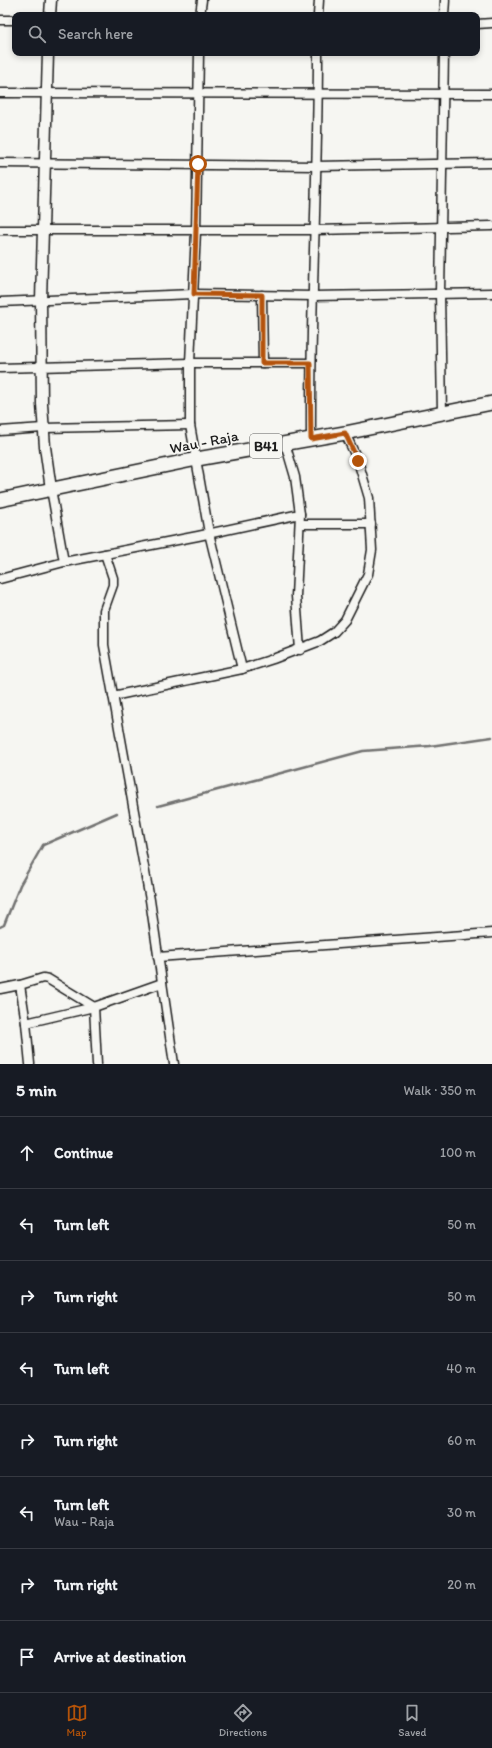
<!DOCTYPE html>
<html lang="en">
<head>
<meta charset="utf-8">
<style>
  :root { --surface:#171b24; --page:#20242c; --text:#f1f3f6; --muted:#9ea1a6; --line:#363941; --accent:#b45309 }
  body { margin:0; font-family:Itim,sans-serif; background:var(--page); color:var(--text) }
  .stop { position:absolute; width:12px; height:12px; margin:-9px; border:3px solid #b45309; border-radius:50%; background:#fff }
  .stop.end { background:#b45309; border-color:#fff; box-shadow:0 1px 4px #0008 }
  .list { margin:0; padding:0; list-style:none }
  h2 { display:flex; justify-content:space-between; align-items:center; height:52px; margin:0; padding:0 16px; font-size:17px }
  h2 small { font-size:13px; font-weight:400; color:var(--muted) }
  .list li { display:grid; grid-template-columns:26px 1fr auto; gap:12px; align-items:center; box-sizing:border-box; height:72px; padding:0 16px; border-top:1px solid var(--line) }
  .list b { display:block; font-size:15px; white-space:nowrap }
  .list p { margin:0; font-size:13px; white-space:nowrap; color:var(--muted) }
  .list em { font-size:13px; font-style:normal; color:var(--muted) }
  .icon { flex:none; width:22px; height:22px; fill:none; stroke:currentColor; stroke-width:2; stroke-linecap:round; stroke-linejoin:round }
  .map { position:relative; flex:none; width:492px; height:1064px; overflow:hidden }
  .search { position:absolute; background:var(--surface); box-shadow:0 2px 6px #0003; left:12px; right:12px; top:12px; height:44px; display:flex; align-items:center; gap:10px; box-sizing:border-box; padding:0 14px; border-radius:8px; color:var(--muted); font-size:15px }
  .sheet { height:628px; background:var(--surface) }
  nav { display:flex; justify-content:space-around; align-items:center; box-sizing:border-box; height:56px; border-top:1px solid var(--line); background:var(--surface); font-size:11px; color:var(--muted) }
  nav a { display:grid; justify-items:center; gap:2px }
  nav .on { color:var(--accent) }
  .map>svg:first-child { display:block }
  .lines { fill:none; stroke-linecap:round; stroke-linejoin:round }
  .stream { stroke:#727271; stroke-width:2.5 }
  .minor-casing { stroke:#1c1c1c; stroke-width:11 }
  .tertiary-casing { stroke:#1c1c1c; stroke-width:13 }
  .primary-casing { stroke:#1c1c1c; stroke-width:16 }
  .minor { stroke:#f6f6f2; stroke-width:8 }
  .tertiary { stroke:#f6f6f2; stroke-width:10 }
  .primary { stroke:#f6f6f2; stroke-width:13 }
  .route { stroke:#b45309; stroke-width:5 }
  .labels { text-anchor:middle; dominant-baseline:central; stroke-width:3.5; stroke-linejoin:round; paint-order:stroke }
  .shield { fill:#f6f6f2; stroke:#5d5d5c; stroke-width:1 }
  .shield-label { font-size:14px; font-weight:bold; fill:#1c1c1c }
  .street-label { font-size:15px; fill:#1c1c1c; stroke:#f6f6f2 }
</style>
</head>
<body>
<div class="map">
<svg width="492" height="1064" viewBox="0 0 492 1064">
  <rect width="100%" height="100%" fill="#f6f6f2"/>
  <filter id="ink" filterUnits="userSpaceOnUse"><feTurbulence type="fractalNoise" baseFrequency=".025" numOctaves="2"/><feDisplacementMap in="SourceGraphic" scale="8" xChannelSelector="R" yChannelSelector="G"/><feConvolveMatrix kernelMatrix="1 2 1 2 8 2 1 2 1" color-interpolation-filters="sRGB"/></filter>
  <g filter="url(#ink)">
    <g class="lines">
      <g class="stream">
        <polyline points="158,806 363,751 430,746 492,737"/>
        <polyline points="0,927 4,925 20,885 43,845 117,813"/>
      </g>
      <defs>
        <g id="minor">
          <polyline points="200,15 202,0"/>
          <polyline points="318,15 319,0"/>
          <polyline points="444,15 445,0"/>
          <polyline points="0,20 15,20"/>
          <polyline points="477,24 492,23"/>
          <polyline points="199,53 196,231 190,363 190,425 209,533 242,669"/>
          <polyline points="0,93 492,94"/>
          <polyline points="0,163 315,166 492,163"/>
          <polyline points="0,230 315,230 492,226"/>
          <polyline points="262,295 263,363"/>
          <polyline points="0,302 193,294 314,296 492,293"/>
          <polyline points="0,368 190,363 310,363"/>
          <polyline points="442,413 440,293 444,53"/>
          <polyline points="0,431 43,428 190,425"/>
          <path d="M311 439C310 310 318 182 318 53"/>
          <polyline points="285,443 295,477 300,514 296,596 300,650"/>
          <polyline points="51,489 64,562"/>
          <polyline points="300,524 371,524"/>
          <polyline points="105,554 113,578 113,585 104,610 104,645 150,900 174,1064"/>
          <polyline points="0,579 64,562 198,536 300,514"/>
          <polyline points="113,696 242,669 273,659 320,641 334,632 345,620 368,574 372,550 369,498 358,461 345,433"/>
          <polyline points="158,957 492,933"/>
          <polyline points="0,989 20,985"/>
          <polyline points="26,1023 94,1007 162,983"/>
          <polyline points="30,1064 26,1023 20,985 43,978 48,979 94,1007 97,1064"/>
        </g>
        <g id="tertiary">
          <polyline points="50,15 51,0"/>
          <polyline points="48,53 41,300 42,404 45,447 51,489"/>
        </g>
        <polyline id="primary" points="0,500 197,459 345,433 492,403"/>
      </defs>
      <use href="#minor" class="minor-casing"/>
      <use href="#tertiary" class="tertiary-casing"/>
      <use href="#primary" class="primary-casing"/>
      <use href="#minor" class="minor"/>
      <use href="#tertiary" class="tertiary"/>
      <use href="#primary" class="primary"/>
    </g>
  </g>
  <g class="lines" filter="url(#ink)">
    <polyline class="route" points="198,164 194,294 262,295 262,363 310,363 311,439 345,433 358,461"/>
  </g>
  <g class="labels">
    <rect class="shield" x="250" y="434" width="32" height="24" rx="3"/>
    <g class="shield-label">
      <text x="266" y="446">B41</text>
    </g>
    <g class="street-label">
      <text transform="translate(204 442) rotate(-11)">Wau - Raja</text>
    </g>
  </g>
</svg>
<div class="stop" style="left:198px;top:164px"></div>
<div class="stop end" style="left:358px;top:461px"></div>
<div class="search"><svg class="icon" aria-label="search" viewBox="0 0 24 24"><circle cx="10" cy="10" r="6"/><path d="M15 15l6 6"/></svg>Search here</div>
</div>
<section class="sheet">
<h2>5 min<small>Walk · 350 m</small></h2>
<ul class="list">
<li><svg class="icon" aria-label="ahead" viewBox="0 0 24 24"><path d="M12 20V5M6 11l6-6 6 6"/></svg><div><b>Continue</b></div><em>100 m</em></li>
<li><svg class="icon" aria-label="left" viewBox="0 0 24 24"><path d="M17 20v-9H6M10 6l-5 5 5 5"/></svg><div><b>Turn left</b></div><em>50 m</em></li>
<li><svg class="icon" aria-label="right" viewBox="0 0 24 24"><path d="M7 20v-9h11M14 6l5 5-5 5"/></svg><div><b>Turn right</b></div><em>50 m</em></li>
<li><svg class="icon" aria-label="left" viewBox="0 0 24 24"><path d="M17 20v-9H6M10 6l-5 5 5 5"/></svg><div><b>Turn left</b></div><em>40 m</em></li>
<li><svg class="icon" aria-label="right" viewBox="0 0 24 24"><path d="M7 20v-9h11M14 6l5 5-5 5"/></svg><div><b>Turn right</b></div><em>60 m</em></li>
<li><svg class="icon" aria-label="left" viewBox="0 0 24 24"><path d="M17 20v-9H6M10 6l-5 5 5 5"/></svg><div><b>Turn left</b><p>Wau - Raja</p></div><em>30 m</em></li>
<li><svg class="icon" aria-label="right" viewBox="0 0 24 24"><path d="M7 20v-9h11M14 6l5 5-5 5"/></svg><div><b>Turn right</b></div><em>20 m</em></li>
<li><svg class="icon" aria-label="arrive" viewBox="0 0 24 24"><path d="M6 21V4h12l-3 4 3 4H6"/></svg><div><b>Arrive at destination</b></div></li>
</ul>
</section>
<nav>
<a class="on"><svg class="icon" aria-label="map" viewBox="0 0 24 24"><path d="M3 6l6-2 6 2 6-2v14l-6 2-6-2-6 2zM9 4v14M15 6v14"/></svg>Map</a>
<a><svg class="icon" aria-label="directions" viewBox="0 0 24 24"><path d="M12 3l9 9-9 9-9-9zM9 14v-3h6M13 9l2 2-2 2"/></svg>Directions</a>
<a><svg class="icon" aria-label="saved" viewBox="0 0 24 24"><path d="M7 4h10v16l-5-4-5 4z"/></svg>Saved</a>
</nav>
</body>
</html>
